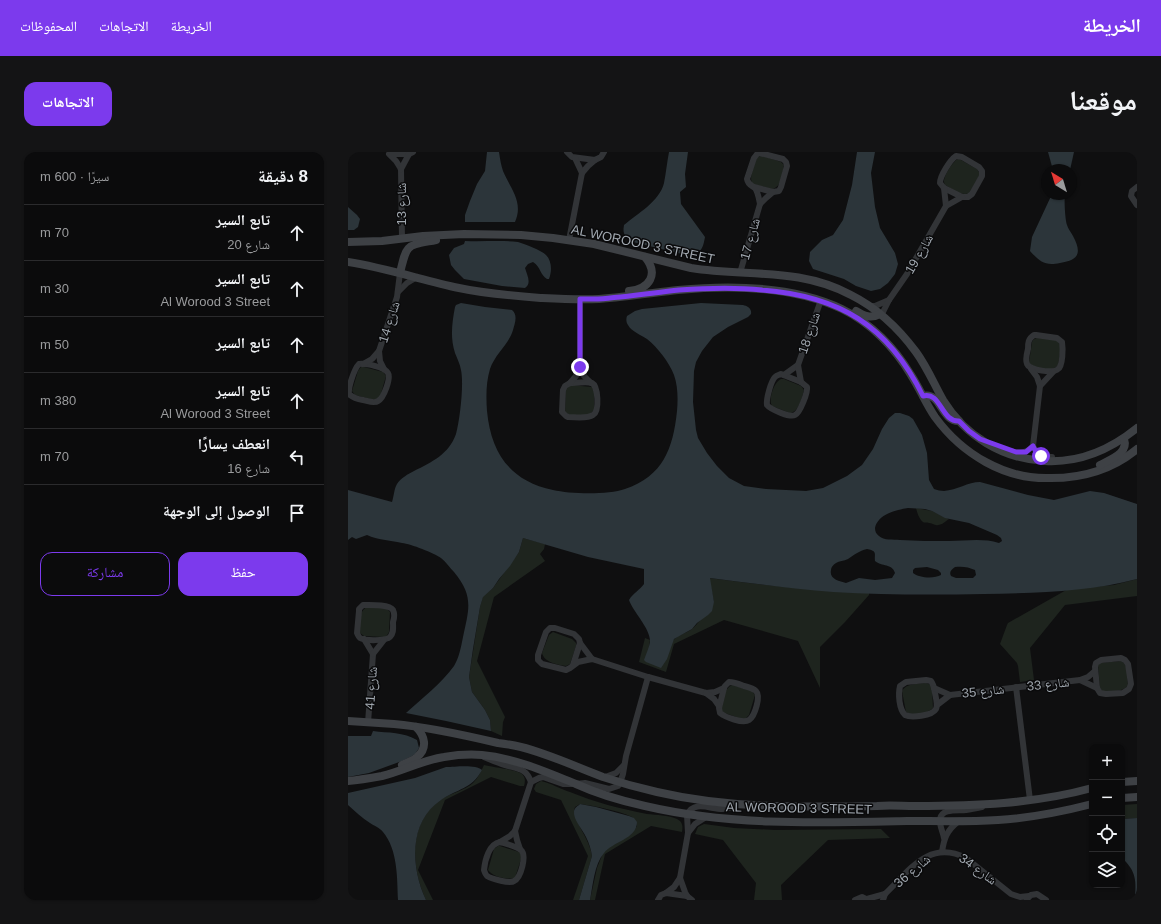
<!DOCTYPE html>
<html lang="ar">
<head>
<meta charset="utf-8">
<style>
  :root { --surface:#0b0b0c; --page:#141415; --text:#f1f3f6; --muted:#9a9b9d; --line:#2b2b2d; --accent:#7c3aed }
  body { margin:0; font-family:Arial,"Noto Naskh Arabic",sans-serif; background:var(--page); color:var(--text); direction:rtl }
  .controls { position:absolute; right:12px; bottom:12px; display:grid; overflow:hidden; border-radius:8px; box-shadow:0 1px 3px #0004 }
  .controls button { width:36px; height:36px; display:grid; place-items:center; padding:0; border:0; border-bottom:1px solid var(--line); background:var(--surface); color:var(--text); font:20px sans-serif }
  .compass { position:absolute; left:693px; top:12px; width:36px; height:36px; border-radius:50%; background:var(--surface); box-shadow:0 1px 3px #0004; rotate:322deg }
  .stop { position:absolute; width:12px; height:12px; margin:-9px; border:3px solid #7c3aed; border-radius:50%; background:#fff }
  .stop.end { background:#7c3aed; border-color:#fff; box-shadow:0 1px 4px #0008 }
  .list { margin:0; padding:0; list-style:none }
  h2 { display:flex; justify-content:space-between; align-items:center; height:52px; margin:0; padding:0 16px; font-size:17px }
  h2 small { font-size:13px; font-weight:400; color:var(--muted) }
  .list li { display:grid; grid-template-columns:26px 1fr auto; gap:12px; align-items:center; box-sizing:border-box; height:56px; padding:0 16px; border-top:1px solid var(--line) }
  .list b { display:block; font-size:15px; white-space:nowrap }
  .list p { margin:0; font-size:13px; white-space:nowrap; color:var(--muted) }
  .list em { font-size:13px; font-style:normal; color:var(--muted) }
  .actions { display:flex; gap:8px; padding:12px 16px }
  .actions a { flex:1; padding:9px 0; border:1px solid var(--accent); border-radius:12px; text-align:center; font-size:14px; color:var(--accent) }
  .actions .main { background:var(--accent); color:#fff }
  .icon { flex:none; width:22px; height:22px; fill:none; stroke:currentColor; stroke-width:2; stroke-linecap:round; stroke-linejoin:round }
  .map { position:relative; flex:none; width:789px; height:748px; overflow:hidden; direction:ltr; border-radius:12px }
  header { display:flex; align-items:center; gap:24px; box-sizing:border-box; height:56px; padding:0 20px; background:var(--accent); color:#fff }
  header strong { font-size:19px }
  nav { display:flex; gap:22px; margin-inline-start:auto; font-size:14px }
  .intro { display:flex; align-items:center; justify-content:space-between; box-sizing:border-box; height:96px; padding:0 24px }
  h1 { margin:0; font-size:28px }
  .button { padding:10px 18px; border-radius:12px; background:var(--accent); color:#fff; font-size:14px; font-weight:700 }
  main { display:flex; gap:24px; padding:0 24px }
  aside { flex:1; background:var(--surface); border-radius:12px; box-shadow:0 1px 3px #0004 }
  .map>svg:first-child { display:block }
  .green { fill:#1e241e }
  .water { fill:#2c353a; fill-rule:evenodd }
  .lines { fill:none; stroke-linecap:round; stroke-linejoin:round }
  .street { stroke:#323437; stroke-width:6 }
  .secondary { stroke:#3e4145; stroke-width:8 }
  .route { stroke:#7c3aed; stroke-width:5 }
  .labels { text-anchor:middle; dominant-baseline:central; stroke-width:3; stroke-linejoin:round; paint-order:stroke }
  .street-label { font-size:13px; fill:#a1a8b0; stroke:#0a0a0b }
</style>
</head>
<body>
<header>
<strong>الخريطة</strong>
<nav><a>الخريطة</a><a>الاتجاهات</a><a>المحفوظات</a></nav>
</header>
<div class="intro"><h1>موقعنا</h1><a class="button">الاتجاهات</a></div>
<main>
<div class="map">
<svg width="789" height="748" viewBox="0 0 789 748">
  <rect width="100%" height="100%" fill="#0f0f10"/>
  <g class="green">
    <path d="M412 4H415L433 10 436 13C434 22 434 35 424 37L405 32C400 26 406 16 408 8L409 6Z"/>
    <path d="M610 7 613 8 629 17 632 22 622 41C613 45 605 37 597 33 597 32 596 31 596 30 595 25 605 9 610 7Z"/>
    <path d="M690 185 709 188C715 195 711 205 710 213 708 215 707 216 704 217 698 218 685 215 681 211L684 190 685 188Z"/>
    <polygon points="13,215 16,215 35,220 38,224 32,245 26,248 7,243 4,239 10,219"/>
    <path d="M433 227H436L453 234 456 238C454 246 451 260 442 261L424 254C420 247 426 230 433 227Z"/>
    <polygon points="223,233 244,235 246,240 246,258 241,263 221,263 217,260 218,237"/>
    <path d="M568 356 584 359 601 367C598 369 594 373 590 373 587 374 584 371 581 371 579 370 576 371 575 370 571 367 569 360 568 356Z"/>
    <polygon points="175,386 197,392 196,397 192,402 197,409 146,445 129,509 157,565 155,570 154,584 143,579 142,568 137,558 124,540 121,525 132,455 135,444 145,436 171,400"/>
    <path d="M361 426C415 433 467 439 521 441V443L497 470 472 495V536L450 489 376 468 326 492 318 520 291 510 297 486 302 488 301 494 323 491C328 483 337 482 344 477 352 470 359 459 366 450Z"/>
    <polygon points="789,427 789,444 717,453 682,496 686,528 672,530 670,514 669,511 652,492 659,473 660,471 720,437 766,433"/>
    <path d="M19 455 38 456 42 460 41 480 38 485H35L16 484 12 481C12 473 10 459 19 455Z"/>
    <path d="M205 480 224 487 228 491V494L222 512 218 514C209 513 196 510 194 501L201 483Z"/>
    <path d="M773 509C781 513 779 524 780 533 776 540 762 540 754 539L752 537 750 513 751 511Z"/>
    <path d="M578 531 583 533 584 536 585 556C579 562 566 564 558 560L554 539C558 531 570 532 578 531Z"/>
    <path d="M385 533 404 539 407 543 401 563 397 567H394L374 560C373 551 376 535 385 533Z"/>
    <path d="M136 613C144 615 170 618 174 622 178 626 177 630 176 634H172L143 625 97 648 70 718 85 748H78C63 716 60 671 92 648 102 641 116 639 125 631 130 626 133 619 136 613Z"/>
    <path d="M193 629C203 631 212 637 222 640 246 650 273 657 299 662 308 663 321 663 329 667 335 670 335 675 334 680L303 674 257 702 247 748H242L249 716 255 701 260 696 282 683 289 674C288 671 287 668 285 666 278 660 242 653 232 652L227 655 226 659C228 663 229 667 230 671 235 682 242 691 244 704L231 748H225L240 704 213 648 188 640 186 637 188 632Z"/>
    <polygon points="789,652 789,666 774,667 774,653"/>
    <polygon points="356,672 386,676 427,678 533,677 542,686 480,688 433,733 434,748 406,748 408,731 375,688 347,682 350,675"/>
    <path d="M150 694H152L171 700 173 702V707L167 726C159 728 145 725 140 718L146 697Z"/>
  </g>
  <g class="water">
    <path d="M139 0H151C152 7 153 13 155 19 162 36 176 50 167 70H117V63L122 49 129 32 137 19Z"/>
    <path d="M321 0H340L337 22 338 35 332 40 333 52 357 85C355 96 354 100 342 104L285 90C278 85 274 83 276 73 289 62 312 49 316 31 318 21 319 10 321 0Z"/>
    <polygon points="509,0 527,0 523,21 527,55 532,76 547,101 550,112 547,122 540,131 532,137 523,139 508,134 496,127 465,117 461,109 462,100 474,88 485,83 495,68 504,33"/>
    <polygon points="700,0 726,0 722,18 705,18"/>
    <path d="M704 42H717C716 47 717 68 719 73 720 77 723 80 725 84 734 101 731 108 712 111 697 114 692 110 682 99L684 85Z"/>
    <polygon points="0,55 9,63 12,67 10,75 6,78 0,78"/>
    <path d="M117 89C134 90 153 88 170 90 177 92 193 98 198 103 204 109 204 119 201 127H199C192 123 193 115 185 110L180 112 177 116C179 123 184 131 177 136L154 134 116 127 107 118 103 113 101 103 106 96 116 92Z"/>
    <path d="M113 151 137 155 164 158C170 163 167 171 165 178 161 192 147 202 142 217 138 230 138 245 139 259 143 301 162 329 205 338 222 342 260 343 277 337 315 324 325 297 329 259 330 248 330 234 326 223 321 210 310 196 299 187 293 183 283 179 280 173 278 170 278 167 279 164L287 159 294 157 353 151 395 153C399 154 404 156 403 162L400 165 380 175 365 185 354 199 348 210 346 219 345 250 348 278 350 286 359 301 369 314 381 326 396 334 418 337 458 339 475 336 499 324 514 313 525 297 534 277 541 266 547 261H552L561 264 565 267 574 283 579 301 581 328 586 337C589 338 593 339 596 339 609 338 620 330 632 330L680 343 706 348 742 339 756 341 789 352V427C740 440 687 441 636 442 586 443 535 443 485 440 444 437 403 431 362 426L366 450 364 459 360 463 349 471 344 477 326 487 319 507 313 516 298 510 296 508C298 502 301 496 302 490 303 477 285 460 281 448 285 441 292 438 296 432V417L240 405 175 386 171 400 162 414 151 427 145 436 135 445 132 455 125 497 121 525 124 540 137 558 142 568 143 579 98 569 58 561C73 547 94 531 106 514 111 506 113 495 115 485 121 457 126 444 106 420 102 416 98 410 93 406 86 401 63 392 54 391 41 388 30 388 19 383L8 387 4 385 0 388V338L44 350C46 344 46 337 49 332 53 326 60 322 66 319 84 310 101 302 108 282 112 267 116 232 113 218 112 212 109 206 107 201 102 185 104 171 107 155L108 153ZM560 356 577 357 584 359 597 366 621 371 649 383 653 386 654 389 651 391C635 386 618 389 601 389 585 389 568 389 552 388 545 387 536 389 531 384 528 382 527 379 527 376 530 362 548 358 560 356ZM519 397C530 399 526 402 527 409 534 415 544 411 547 421L544 426 527 428 511 426 498 431C491 429 481 427 483 418 483 415 485 413 488 411 491 409 496 409 500 407 506 403 511 399 519 397ZM579 415 590 418 593 421V423C586 427 571 426 565 421V418L567 416ZM607 415C614 414 621 415 627 418L628 423 625 426H608L603 424C601 420 603 418 607 415Z"/>
    <path d="M25 579C40 581 56 580 69 588L71 596 67 602 64 604 54 609 21 621 0 625V584H23Z"/>
    <path d="M98 615C107 615 128 612 134 618 124 637 109 637 93 648 60 670 63 716 78 748H50C49 726 50 698 35 680 31 675 26 674 22 671 14 666 7 659 0 653V641L67 626Z"/>
    <path d="M232 652 248 655 281 664 286 666 289 670C289 687 264 690 256 701 246 713 245 733 242 748H231L244 704C243 697 241 691 238 685 235 678 225 668 226 659 227 655 230 654 232 652Z"/>
    <path d="M789 666V748H787C788 729 789 720 774 706V667Z"/>
  </g>
  <g class="lines">
    <g class="street">
      <polyline points="219,0 224,5 247,8 253,5 256,0"/>
      <polyline points="41,2 48,9 53,17 54,87"/>
      <polyline points="42,2 61,2 65,0"/>
      <path d="M608 4 614 5 631 15 634 19V24L624 42 620 45H614L596 36 592 31C592 24 602 8 608 4Z"/>
      <polyline points="227,6 234,21"/>
      <polyline points="53,17 61,2"/>
      <path d="M406 35 425 40 431 39 433 35 439 14 438 10 435 7 412 1H410L406 6 399 27C400 33 403 33 407 36 410 40 411 47 412 52"/>
      <polyline points="789,35 784,39 783,44 789,53"/>
      <polyline points="596,36 598,54"/>
      <polyline points="221,88 234,21 240,14 247,8"/>
      <polyline points="392,121 412,52 418,46 425,40"/>
      <polyline points="50,140 59,131 69,125"/>
      <polyline points="232,147 232,215 236,224 243,231"/>
      <polyline points="521,154 527,154 541,148"/>
      <polyline points="532,162 535,160 541,148 559,122 598,54 614,45"/>
      <path d="M686 183H688L709 186 714 190C715 196 715 214 710 217 706 222 681 218 679 212 677 208 679 201 680 197 680 191 680 187 686 183Z"/>
      <path d="M11 212C17 211 37 215 40 221 43 226 36 246 30 249 26 252 20 249 15 248 10 247 5 246 1 242 0 236 6 217 11 212Z"/>
      <polyline points="15,212 24,207 31,199"/>
      <polyline points="36,217 32,209 31,199 49,145 52,121"/>
      <path d="M683 217 689 225 692 234 685 294C689 303 695 305 704 305"/>
      <path d="M433 222 453 230 459 235C460 240 452 261 447 263 442 266 422 257 419 253 418 247 423 229 427 225 429 223 431 223 433 222Z"/>
      <polyline points="436,223 450,213"/>
      <polyline points="453,230 450,213 473,148"/>
      <path d="M222 231C227 231 239 229 244 231 250 234 252 259 245 263 239 267 228 265 220 265L218 264 214 260 215 238 217 234Z"/>
      <polyline points="222,231 228,224 232,215"/>
      <polyline points="692,234 705,220"/>
      <path d="M663 299C672 302 678 301 685 294"/>
      <path d="M15 453C22 453 41 452 45 458 47 462 46 467 45 470 45 476 46 481 42 485 38 489 17 489 12 486 10 484 10 483 9 481L11 459V457Z"/>
      <polyline points="16,487 25,502 20,571"/>
      <polyline points="232,491 244,507"/>
      <polyline points="25,502 36,488"/>
      <polygon points="773,506 777,508 780,512 783,532 781,537 775,541 758,542 752,541 749,536 747,515 748,511 753,508"/>
      <polyline points="225,513 232,491 231,487 226,482 207,476 202,476 198,480 190,503 190,508 194,512 218,518 222,516 230,510 244,507 300,525 358,541 367,540 376,536"/>
      <path d="M578 528 583 529C586 533 586 536 587 541 588 546 590 553 588 557 584 564 563 566 557 563 551 557 550 542 552 534L558 530Z"/>
      <polyline points="732,528 749,536"/>
      <path d="M381 530C386 530 391 532 396 534 400 535 405 536 408 539 413 544 407 564 401 568 395 572 377 565 372 561L371 556 376 536 377 534Z"/>
      <polyline points="668,535 682,648"/>
      <polyline points="586,536 602,543"/>
      <polyline points="358,541 366,547 371,554"/>
      <polyline points="589,553 602,543 732,528 740,525 747,519"/>
      <path d="M136 605C143 608 150 611 157 613 170 617 178 616 183 630L167 679 162 684 152 690"/>
      <polyline points="257,625 268,621 276,613"/>
      <polyline points="183,630 191,626 195,625 215,632 228,632 237,631 261,637 270,634 272,631 275,622 278,604 300,525"/>
      <polyline points="167,679 169,688 172,697"/>
      <polyline points="340,681 347,672 358,665"/>
      <path d="M596 686C595 680 591 673 592 667 594 656 610 659 618 658 624 657 629 656 634 655"/>
      <path d="M152 690C159 692 168 694 173 698 179 703 173 726 166 729 162 732 144 727 139 724 137 722 137 721 136 718 137 708 141 692 152 690Z"/>
      <path d="M594 700C596 686 599 678 611 669"/>
      <polyline points="318,741 326,735 332,726"/>
      <polyline points="519,747 537,742"/>
      <polyline points="679,747 683,743 689,742 698,748"/>
      <polyline points="310,748 313,743 318,741 339,744"/>
      <path d="M344 748 339 744 337 740 332 726 340 681 339 663C346 648 362 657 374 657 380 657 385 655 390 653"/>
      <polyline points="507,748 514,745 520,748"/>
      <path d="M535 748 537 742C561 719 581 687 618 706L663 742 672 745 681 744"/>
    </g>
    <g class="secondary">
      <path d="M0 90 34 89 75 84 116 82 173 83 205 86 246 92 343 116C398 125 451 115 503 143 529 156 551 177 568 200 579 215 586 232 595 248 617 284 655 307 697 309 732 311 763 297 789 276"/>
      <path d="M0 110C38 116 74 128 111 136 139 142 167 144 194 146 213 147 233 148 251 147 278 145 304 141 330 138 383 133 446 134 494 157 523 171 547 196 563 223 572 237 578 252 587 265 614 302 657 328 703 326 734 326 765 317 789 297"/>
      <path d="M52 121C59 91 58 94 88 88"/>
      <path d="M281 139C302 137 311 122 297 105"/>
      <path d="M508 159C516 164 523 167 532 162"/>
      <path d="M575 244C593 239 593 270 611 269"/>
      <path d="M752 313C763 307 781 301 776 287"/>
      <path d="M0 569C15 570 30 571 46 572 81 575 116 583 150 591 158 592 165 593 173 595 201 602 228 615 255 625 273 631 291 636 309 640 382 657 455 655 529 654 541 653 554 654 567 654 626 654 686 652 744 636"/>
      <path d="M54 613C59 610 65 609 69 605 80 596 77 584 68 575"/>
      <path d="M0 629C11 628 23 626 34 624 55 619 75 608 96 605 108 603 121 602 134 603 167 606 198 620 228 632 250 642 274 649 297 654 383 674 471 671 559 669 589 669 620 670 650 668 682 666 713 660 744 652"/>
      <polyline points="774,630 789,629"/>
      <polyline points="774,646 789,645"/>
    </g>
  </g>
  <g class="lines">
    <path class="route" d="M232 215V147H250C277 145 304 141 331 138 359 136 386 135 414 138 491 144 540 173 575 244 593 239 593 270 611 269L621 279 632 287 668 300H678L685 294 689 302 693 304"/>
  </g>
  <g class="labels">
    <g class="street-label">
      <text transform="translate(53 52) rotate(-90)">شارع 13</text>
      <text transform="translate(402 87) rotate(-74)">شارع 17</text>
      <text transform="translate(295 92) rotate(12)">AL WOROOD 3 STREET</text>
      <text transform="translate(571 102) rotate(-60)">شارع 19</text>
      <text transform="translate(41 170) rotate(-72)">شارع 14</text>
      <text transform="translate(461 181) rotate(-71)">شارع 18</text>
      <text transform="translate(700 532) rotate(-6)">شارع 33</text>
      <text transform="translate(23 536) rotate(-86)">شارع 41</text>
      <text transform="translate(635 539) rotate(-6)">شارع 35</text>
      <text transform="translate(451 656) rotate(1)">AL WOROOD 3 STREET</text>
      <text transform="translate(630 717) rotate(36)">شارع 34</text>
      <text transform="translate(564 719) rotate(-40)">شارع 36</text>
    </g>
  </g>
</svg>
<div class="controls">
<button>+</button>
<button>−</button>
<button><svg class="icon" aria-label="locate" viewBox="0 0 24 24"><circle cx="12" cy="12" r="6"/><path d="M12 2v4M12 18v4M2 12h4M18 12h4"/></svg></button>
<button><svg class="icon" aria-label="layers" viewBox="0 0 24 24"><path d="M12 4l9 5-9 5-9-5zM3 14l9 5 9-5"/></svg></button>
</div>
<svg class="compass" viewBox="-18 -18 36 36"><path d="M0-13l5 13h-10z" fill="#e53935"/><path d="M0 13l5-13h-10z" fill="#9a9b9d"/></svg>
<div class="stop" style="left:693px;top:304px"></div>
<div class="stop end" style="left:232px;top:215px"></div>
</div>
<aside>
<h2>8 دقيقة<small>سيرًا · 600 m</small></h2>
<ul class="list">
<li><svg class="icon" aria-label="ahead" viewBox="0 0 24 24"><path d="M12 20V5M6 11l6-6 6 6"/></svg><div><b>تابع السير</b><p>شارع 20</p></div><em>70 m</em></li>
<li><svg class="icon" aria-label="ahead" viewBox="0 0 24 24"><path d="M12 20V5M6 11l6-6 6 6"/></svg><div><b>تابع السير</b><p>Al Worood 3 Street</p></div><em>30 m</em></li>
<li><svg class="icon" aria-label="ahead" viewBox="0 0 24 24"><path d="M12 20V5M6 11l6-6 6 6"/></svg><div><b>تابع السير</b></div><em>50 m</em></li>
<li><svg class="icon" aria-label="ahead" viewBox="0 0 24 24"><path d="M12 20V5M6 11l6-6 6 6"/></svg><div><b>تابع السير</b><p>Al Worood 3 Street</p></div><em>380 m</em></li>
<li><svg class="icon" aria-label="left" viewBox="0 0 24 24"><path d="M17 20v-9H6M10 6l-5 5 5 5"/></svg><div><b>انعطف يسارًا</b><p>شارع 16</p></div><em>70 m</em></li>
<li><svg class="icon" aria-label="arrive" viewBox="0 0 24 24"><path d="M6 21V4h12l-3 4 3 4H6"/></svg><div><b>الوصول إلى الوجهة</b></div></li>
</ul>
<div class="actions"><a class="main">حفظ</a><a>مشاركة</a></div>
</aside>
</main>
</body>
</html>
